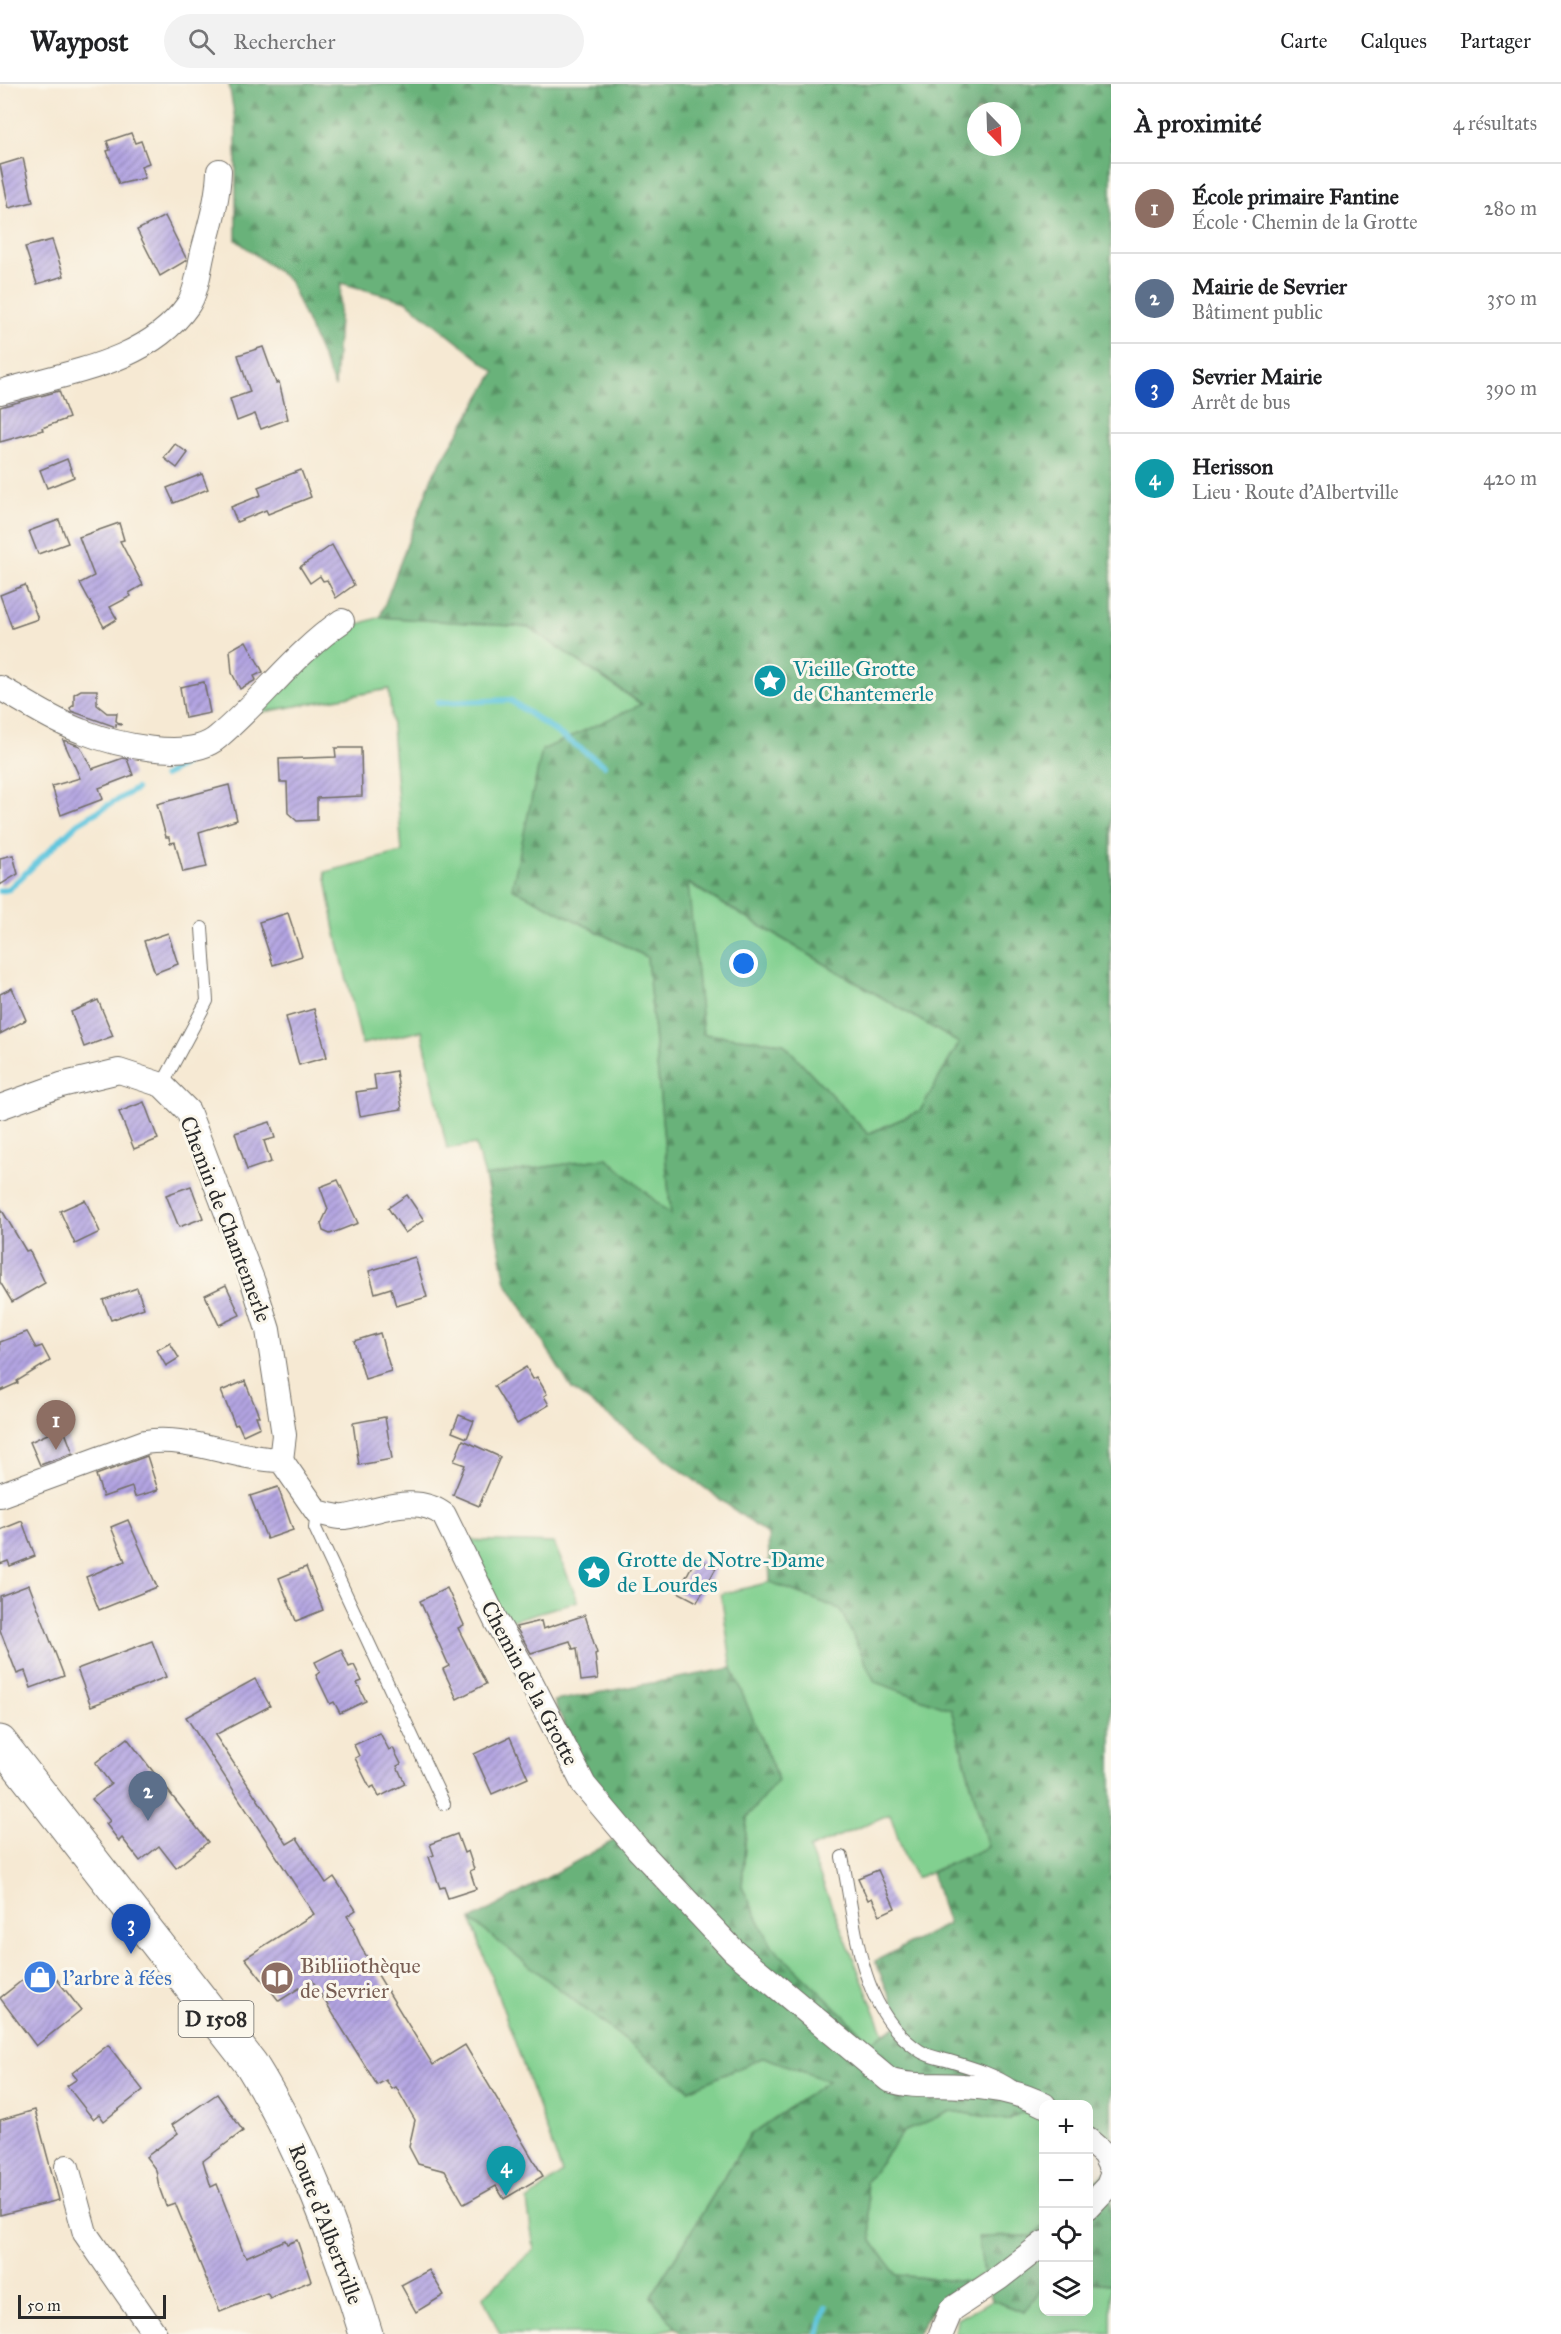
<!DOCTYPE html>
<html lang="fr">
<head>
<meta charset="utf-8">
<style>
  :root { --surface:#fff; --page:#f2f2f2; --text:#202124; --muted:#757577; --line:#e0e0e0; --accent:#db2777 }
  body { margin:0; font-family:"IM FELL Great Primer",serif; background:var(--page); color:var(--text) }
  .controls { position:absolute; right:18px; bottom:18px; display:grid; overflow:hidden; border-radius:12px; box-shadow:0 6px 24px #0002 }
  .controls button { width:54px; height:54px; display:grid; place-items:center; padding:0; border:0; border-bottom:2px solid var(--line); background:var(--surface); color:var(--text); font:30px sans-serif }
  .compass { position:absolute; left:967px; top:18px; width:54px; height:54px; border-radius:50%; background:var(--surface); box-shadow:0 6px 24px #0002; rotate:157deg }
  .scale { position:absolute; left:18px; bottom:15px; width:148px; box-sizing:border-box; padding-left:6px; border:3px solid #2b2b2b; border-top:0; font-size:16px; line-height:21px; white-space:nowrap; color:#2b2b2b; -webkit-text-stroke:4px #fbf7ec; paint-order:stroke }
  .you { position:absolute; left:744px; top:880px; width:21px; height:21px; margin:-15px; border:4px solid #fff; border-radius:50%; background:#1a73e8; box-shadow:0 0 0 9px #1a73e833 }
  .badge { display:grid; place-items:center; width:39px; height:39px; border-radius:50%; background:var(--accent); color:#fff; font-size:20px; font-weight:700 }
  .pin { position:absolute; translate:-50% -50px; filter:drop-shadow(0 2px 3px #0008) }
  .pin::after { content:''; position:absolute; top:32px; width:21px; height:18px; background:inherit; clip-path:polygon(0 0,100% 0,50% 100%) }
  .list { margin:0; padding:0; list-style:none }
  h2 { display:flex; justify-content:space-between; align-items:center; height:78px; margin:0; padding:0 24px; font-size:26px }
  h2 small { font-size:20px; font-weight:400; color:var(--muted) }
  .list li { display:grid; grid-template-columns:39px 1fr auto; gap:18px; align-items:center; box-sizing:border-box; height:90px; padding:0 24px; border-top:2px solid var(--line) }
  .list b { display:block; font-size:22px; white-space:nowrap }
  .list p { margin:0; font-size:20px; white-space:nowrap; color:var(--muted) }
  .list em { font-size:20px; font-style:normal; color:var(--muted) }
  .icon { flex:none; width:33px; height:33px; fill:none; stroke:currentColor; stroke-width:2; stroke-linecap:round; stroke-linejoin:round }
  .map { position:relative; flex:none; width:1111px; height:2250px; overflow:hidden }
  header { display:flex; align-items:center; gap:36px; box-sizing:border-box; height:84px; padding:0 30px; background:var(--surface); border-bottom:2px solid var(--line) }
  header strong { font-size:28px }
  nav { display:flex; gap:33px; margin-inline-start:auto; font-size:21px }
  .search { width:420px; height:54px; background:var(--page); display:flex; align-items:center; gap:15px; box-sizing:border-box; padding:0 21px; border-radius:33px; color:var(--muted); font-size:22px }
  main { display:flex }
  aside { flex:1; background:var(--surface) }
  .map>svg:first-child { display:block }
  .green { fill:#82d090; stroke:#567e5e; stroke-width:1.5 }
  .forest { fill:url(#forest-firs); stroke:#4a6e52; stroke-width:1.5; fill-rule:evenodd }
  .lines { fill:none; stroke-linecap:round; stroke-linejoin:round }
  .stream { stroke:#60c6de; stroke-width:6 }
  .building { fill:url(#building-hatch) }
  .lane-casing { stroke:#726e66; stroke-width:14 }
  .street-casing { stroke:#726e66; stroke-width:26 }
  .primary-casing { stroke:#726e66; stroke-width:35 }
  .lane { stroke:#fff; stroke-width:12 }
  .street { stroke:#fff; stroke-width:24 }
  .primary { stroke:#fff; stroke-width:33 }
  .labels { text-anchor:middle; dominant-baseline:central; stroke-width:6; stroke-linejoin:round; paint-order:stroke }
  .shield { fill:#fbf7ec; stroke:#696865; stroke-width:1.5 }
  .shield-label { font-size:21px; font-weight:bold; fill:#2b2b2b }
  .culture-label { font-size:22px; fill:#0d838f; stroke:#fbf7ec; text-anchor:start }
  .street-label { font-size:22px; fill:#2b2b2b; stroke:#fbf7ec }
  .education-label { font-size:22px; fill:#785e54; stroke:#fbf7ec; text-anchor:start }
  .shop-label { font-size:22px; fill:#366cbe; stroke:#fbf7ec; text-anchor:start }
</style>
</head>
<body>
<header>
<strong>Waypost</strong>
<div class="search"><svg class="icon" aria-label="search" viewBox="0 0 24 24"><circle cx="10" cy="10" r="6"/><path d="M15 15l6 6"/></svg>Rechercher</div>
<nav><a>Carte</a><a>Calques</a><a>Partager</a></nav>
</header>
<main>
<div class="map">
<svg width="1111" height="2250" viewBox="0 0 1111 2250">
  <defs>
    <pattern id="forest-firs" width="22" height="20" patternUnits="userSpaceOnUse" patternTransform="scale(1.5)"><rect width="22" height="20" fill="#69b27a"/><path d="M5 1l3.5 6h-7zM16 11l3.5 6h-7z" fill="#579164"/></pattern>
    <pattern id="building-hatch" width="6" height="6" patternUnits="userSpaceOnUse" patternTransform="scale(1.5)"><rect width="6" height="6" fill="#b3a4e2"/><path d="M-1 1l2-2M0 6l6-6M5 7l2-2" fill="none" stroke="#9286b7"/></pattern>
  </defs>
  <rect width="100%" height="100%" fill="#fbf7ec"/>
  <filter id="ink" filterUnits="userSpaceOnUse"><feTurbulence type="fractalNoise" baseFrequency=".0167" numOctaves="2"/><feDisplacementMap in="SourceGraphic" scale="12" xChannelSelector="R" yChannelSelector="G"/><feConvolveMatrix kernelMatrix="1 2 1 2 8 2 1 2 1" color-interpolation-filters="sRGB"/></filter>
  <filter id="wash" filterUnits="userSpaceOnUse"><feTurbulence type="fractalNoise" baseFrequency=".008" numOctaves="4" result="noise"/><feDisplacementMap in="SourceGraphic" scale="24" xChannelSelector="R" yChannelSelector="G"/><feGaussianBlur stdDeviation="1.35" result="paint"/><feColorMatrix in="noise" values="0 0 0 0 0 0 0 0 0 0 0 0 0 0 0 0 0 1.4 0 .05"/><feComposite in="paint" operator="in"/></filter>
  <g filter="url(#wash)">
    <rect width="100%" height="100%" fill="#f6e9d3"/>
    <g class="green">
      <polygon points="380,533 528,543 642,621 512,804 647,873 671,1132 607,1074 485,1092 475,1060 447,1065 422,947 362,960 335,846 325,788 402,768 389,605 258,629 344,545"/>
      <polygon points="687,799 959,959 920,1027 867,1050 783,959 703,950"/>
      <polygon points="462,1456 554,1459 578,1517 506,1538"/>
      <polygon points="770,1498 840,1525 875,1598 951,1625 988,1764 916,1794 904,1772 890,1730 809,1765 884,1950 871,1958 771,1862 742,1803 747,1733 777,1696 732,1584 721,1510"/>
      <polygon points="471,1836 689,2006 764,1973 829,1997 750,2051 651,2213 678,2243 651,2250 500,2250 483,2213 534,2165 527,2117 562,2089"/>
      <polygon points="1049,2014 1057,2020 1044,2020 1043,2142 1032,2152 979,2153 984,2191 968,2198 896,2191 872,2157 866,2098 903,2048 951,2027 1007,2036"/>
      <polygon points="1089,2198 1111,2200 1111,2250 955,2250 957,2235 992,2216 1024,2228 1043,2202 1044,2228 1088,2228"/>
    </g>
    <g class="forest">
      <path d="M229 0H1111V2068L1089 2048 1088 2020H1057L1049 2014 1007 2036 951 2027 903 2048 866 2098 872 2157 896 2191 968 2198 938 2218 917 2250H681L651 2213 750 2051 828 1997 764 1973 689 2006 471 1836 615 1756 554 1617 732 1584 778 1696 747 1733 742 1803 772 1862 871 1958 901 1939 875 1877 948 1840 931 1788 988 1763 951 1625 875 1598 840 1525 770 1498 768 1451 572 1305 506 1198 485 1092 607 1074 671 1131 647 873 512 804 542 666 642 620 528 543 380 533 432 393 495 288 406 217 341 199 335 303 289 196 236 156V42ZM976 27H1012V63H976ZM688 799 959 959 920 1027 868 1050 783 959 703 950Z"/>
      <polygon points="1111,2082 1111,2200 1089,2198 1088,2102"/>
      <polygon points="1043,2142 1043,2202 1024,2228 992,2216 984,2191 978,2153 1032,2152"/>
    </g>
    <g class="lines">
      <g class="stream">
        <polyline points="438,619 510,616 604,681"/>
        <polyline points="164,692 184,680"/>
        <polyline points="0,807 9,805 78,739 136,705"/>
        <polyline points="818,2250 826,2223"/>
      </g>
    </g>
    <g id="blocks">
      <g class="building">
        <polygon points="131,49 135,59 141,57 149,79 141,82 145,94 119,100 107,67 110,66 107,57"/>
        <polygon points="23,74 33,118 9,124 0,81"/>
        <polygon points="165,132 187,176 160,192 137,146"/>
        <polygon points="52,156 64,192 37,200 25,163"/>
        <polygon points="263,263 276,299 279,298 288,335 261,345 255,330 237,337 230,315 250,308 238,271"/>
        <polygon points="59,307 69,334 42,344 43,346 0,358 0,323"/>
        <polygon points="175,360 188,369 177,384 164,374"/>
        <polygon points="67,375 74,393 47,404 40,386"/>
        <polygon points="301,386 311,413 268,430 266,426 237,438 231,423 261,411 258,403"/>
        <polygon points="202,390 208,405 174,419 167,404"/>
        <polygon points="59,436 68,459 38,470 29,447"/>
        <polygon points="119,439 124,456 120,457 143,501 129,509 131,512 110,523 117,535 104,543 80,499 94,492 79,453"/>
        <polygon points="332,461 354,501 336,514 327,496 323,497 320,492 310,499 300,483"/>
        <polygon points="25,501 38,535 12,544 0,511"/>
        <polygon points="246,557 263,588 254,592 256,596 240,605 232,589 230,566"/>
        <polygon points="204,598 210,629 185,634 180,603"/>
        <polygon points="81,606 97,606 97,621 107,629 117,629 116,637 122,641 116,640 116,643 71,627 70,624 74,621 74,610"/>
        <polygon points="63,656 80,662 92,685 123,674 127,675 133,691 99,704 103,715 61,731 52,702 80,694"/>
        <polygon points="335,664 361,664 362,712 317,714 317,736 297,737 288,729 287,698 280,698 279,675 336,673"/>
        <polygon points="229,701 237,736 199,748 207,783 183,788 175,758 170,759 169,753 166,753 157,720"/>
        <polygon points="13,771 18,790 0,801 0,774"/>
        <polygon points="288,829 302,872 273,881 259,838"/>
        <polygon points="168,849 178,880 155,889 144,857"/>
        <polygon points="12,904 26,936 0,950 0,910"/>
        <polygon points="98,916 113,952 84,963 71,928"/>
        <polygon points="314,925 327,973 299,981 286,933"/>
        <polygon points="396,987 402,1025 360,1032 356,1008 376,1005 374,991"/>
        <polygon points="144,1018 158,1055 134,1065 119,1028"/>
        <polygon points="270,1038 275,1054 264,1057 271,1078 247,1086 235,1049"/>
        <polygon points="338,1096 358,1139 330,1150 323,1147 321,1140 328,1125 320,1103"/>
        <polygon points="191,1102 203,1134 179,1143 166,1111"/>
        <polygon points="407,1111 424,1136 405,1149 388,1124"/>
        <polygon points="85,1116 100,1148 75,1160 60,1127"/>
        <polygon points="0,1123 26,1167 29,1166 45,1199 12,1218 0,1198"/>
        <polygon points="415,1173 427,1213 396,1222 391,1204 375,1209 369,1187"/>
        <polygon points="226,1201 240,1231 219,1241 205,1211"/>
        <polygon points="137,1204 144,1224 111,1236 103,1216"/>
        <polygon points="27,1248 36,1264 42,1262 50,1277 17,1297 18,1299 0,1307 0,1258"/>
        <polygon points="380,1249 391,1287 365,1295 354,1257"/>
        <polygon points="170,1259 179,1274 166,1282 157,1266"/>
        <polygon points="526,1283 533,1295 537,1293 547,1310 544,1312 549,1321 517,1340 494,1302"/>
        <polygon points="245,1297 259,1332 256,1332 260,1343 243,1351 238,1340 235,1341 221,1307"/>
        <polygon points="459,1331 474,1337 467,1354 452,1348"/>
        <polygon points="385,1333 392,1375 359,1381 353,1339"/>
        <polygon points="63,1343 73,1369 40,1381 30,1358"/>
        <polygon points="463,1356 500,1373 479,1422 453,1411 465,1381 454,1377"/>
        <polygon points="147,1372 158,1406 135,1413 132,1403 103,1413 96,1391"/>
        <polygon points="278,1403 293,1446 267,1455 250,1412"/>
        <polygon points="128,1436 157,1503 99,1526 86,1493 125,1477 111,1443"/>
        <polygon points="22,1437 35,1472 10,1482 8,1477 0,1480 0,1446"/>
        <polygon points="696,1474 716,1484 697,1518 678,1508"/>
        <polygon points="306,1483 323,1526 296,1537 279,1494"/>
        <polygon points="29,1501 64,1592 31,1604 25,1587 17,1590 0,1546 0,1512"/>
        <polygon points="447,1504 464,1541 458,1544 486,1600 457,1615 443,1585 449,1582 420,1517"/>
        <polygon points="585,1531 597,1569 595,1570 598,1595 581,1597 577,1564 573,1565 570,1557 531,1569 516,1543 541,1537 543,1545"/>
        <polygon points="152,1557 166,1593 91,1622 77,1585"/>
        <polygon points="341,1565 349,1583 354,1581 362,1597 357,1599 366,1617 340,1629 334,1618 330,1620 316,1591 320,1588 315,1578"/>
        <polygon points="255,1595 270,1622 215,1651 287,1760 297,1754 326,1799 334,1793 356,1826 347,1832 355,1844 353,1845 362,1865 433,1981 465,1961 543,2092 504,2115 496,2102 464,2120 445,2087 418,2080 409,2063 415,2036 396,2003 392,2005 386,1996 377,2001 312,1896 279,1917 245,1874 314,1830 186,1633"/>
        <polygon points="380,1649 389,1666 393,1664 401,1680 397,1682 405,1700 379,1713 374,1702 370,1704 355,1674 359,1672 354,1661"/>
        <polygon points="510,1653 528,1694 492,1710 474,1670"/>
        <polygon points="127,1654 208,1758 176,1784 159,1762 140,1777 122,1754 119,1757 106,1740 110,1737 92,1715 111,1700 95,1679"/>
        <polygon points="457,1750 464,1769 468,1767 474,1785 470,1787 476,1805 448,1814 444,1803 440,1804 429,1773 434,1771 430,1760"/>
        <polygon points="878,1786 895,1824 880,1831 872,1814 868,1816 858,1794"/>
        <polygon points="44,1879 81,1926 36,1962 0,1914"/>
        <polygon points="108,1961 143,2006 104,2037 99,2030 93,2035 67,2002 77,1995 72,1989"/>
        <polygon points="217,2010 243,2047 203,2077 211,2103 217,2100 243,2168 246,2173 285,2156 287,2160 297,2156 311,2197 270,2214 267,2209 220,2228 175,2119 166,2122 159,2103 156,2086 146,2073 178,2049 172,2041"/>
        <polygon points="35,2026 59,2116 0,2131 0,2036"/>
        <polygon points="429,2186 444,2211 416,2228 401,2201"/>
      </g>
    </g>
  </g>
  <g filter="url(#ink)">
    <use href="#blocks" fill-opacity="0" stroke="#726e66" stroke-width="1.5"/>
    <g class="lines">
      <defs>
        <g id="lane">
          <polyline points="162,1001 207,917 202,844"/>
          <polyline points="317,1428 315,1444 444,1720"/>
          <path d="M842 1773C856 1838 857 1926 920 1967 927 1972 938 1974 946 1976 969 1983 993 1989 1013 2003"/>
        </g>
        <g id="street">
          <path d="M0 308C64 289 147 280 188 221 197 208 199 184 203 168 210 141 218 116 219 87"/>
          <path d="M0 604C26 618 53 637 81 647 114 660 189 679 218 653 261 617 295 569 342 537"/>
          <polyline points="0,1023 61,1001 119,987 162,1001 188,1027 253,1198 268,1246 284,1351 281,1376"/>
          <path d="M0 1411 145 1358C190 1351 235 1375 281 1376L317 1428C326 1430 336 1434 345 1433 378 1428 415 1408 444 1431L496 1537 530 1596 584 1701 637 1764 734 1867 889 1996C912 2004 938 2000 963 2002 990 2003 1019 2008 1044 2021"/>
          <polyline points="1088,2056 1104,2070 1111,2084"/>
          <polyline points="67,2083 85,2149 155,2250"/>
          <polyline points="1088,2123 1108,2102 1111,2094"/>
          <polyline points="941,2250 951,2226 999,2194 1044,2159"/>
        </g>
        <path id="primary" d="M0 1658 251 1980C304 2065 337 2155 366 2250"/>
      </defs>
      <use href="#lane" class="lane-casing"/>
      <use href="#street" class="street-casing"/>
      <use href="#primary" class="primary-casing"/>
      <use href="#lane" class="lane"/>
      <use href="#street" class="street"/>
      <use href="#primary" class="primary"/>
    </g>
  </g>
  <defs>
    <symbol id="sight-disc" viewBox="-11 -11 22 22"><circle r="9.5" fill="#0f9aa8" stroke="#fbf7ec"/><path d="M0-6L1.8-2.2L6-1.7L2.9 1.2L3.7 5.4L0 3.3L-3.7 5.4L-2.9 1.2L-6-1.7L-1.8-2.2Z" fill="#fff"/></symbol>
    <symbol id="shop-disc" viewBox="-11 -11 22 22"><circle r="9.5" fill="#3f7fe0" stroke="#fbf7ec"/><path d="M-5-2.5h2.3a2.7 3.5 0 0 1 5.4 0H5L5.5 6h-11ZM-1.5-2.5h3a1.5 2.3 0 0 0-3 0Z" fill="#fff"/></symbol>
    <symbol id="library-disc" viewBox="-11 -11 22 22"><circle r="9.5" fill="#8d6e63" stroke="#fbf7ec"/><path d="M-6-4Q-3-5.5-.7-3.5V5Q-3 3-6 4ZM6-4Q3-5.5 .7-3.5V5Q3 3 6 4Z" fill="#fff"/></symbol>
  </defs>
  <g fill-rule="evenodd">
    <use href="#sight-disc" x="751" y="578" width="38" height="38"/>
    <use href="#sight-disc" x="575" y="1469" width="38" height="38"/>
    <use href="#shop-disc" x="21" y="1874" width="38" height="38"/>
    <use href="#library-disc" x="258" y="1875" width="38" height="38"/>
  </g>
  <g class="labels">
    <rect class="shield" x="178.5" y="1917" width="75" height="36" rx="4.5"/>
    <g class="shield-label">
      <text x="216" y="1935">D 1508</text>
    </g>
    <g class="culture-label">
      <text x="793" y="584">Vieille Grotte<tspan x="793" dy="25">de Chantemerle</tspan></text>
      <text x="617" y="1475">Grotte de Notre-Dame<tspan x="617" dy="25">de Lourdes</tspan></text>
    </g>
    <g class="street-label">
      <text transform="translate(226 1135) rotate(69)">Chemin de Chantemerle</text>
      <text transform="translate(530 1599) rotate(62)">Chemin de la Grotte</text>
      <text transform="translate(326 2140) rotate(69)">Route d'Albertville</text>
    </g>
    <g class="education-label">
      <text x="300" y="1881">Bibliiothèque<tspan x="300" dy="25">de Sevrier</tspan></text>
    </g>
    <g class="shop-label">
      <text x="63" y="1893">l'arbre à fées</text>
    </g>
  </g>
</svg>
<div class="controls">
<button>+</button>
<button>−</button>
<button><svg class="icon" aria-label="locate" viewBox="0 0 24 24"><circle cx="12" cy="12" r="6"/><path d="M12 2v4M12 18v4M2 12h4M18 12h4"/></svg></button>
<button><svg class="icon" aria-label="layers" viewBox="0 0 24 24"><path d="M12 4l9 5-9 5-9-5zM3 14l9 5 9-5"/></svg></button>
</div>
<svg class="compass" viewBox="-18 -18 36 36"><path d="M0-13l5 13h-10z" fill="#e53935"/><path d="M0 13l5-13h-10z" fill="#757577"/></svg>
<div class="scale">50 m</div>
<div class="you"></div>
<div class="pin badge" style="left:56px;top:1366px;background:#8d6e63">1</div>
<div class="pin badge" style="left:148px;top:1737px;background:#5c6f8a">2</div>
<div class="pin badge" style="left:131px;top:1870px;background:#1a4fb4">3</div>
<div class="pin badge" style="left:506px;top:2112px;background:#0f9aa8">4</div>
</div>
<aside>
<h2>À proximité<small>4 résultats</small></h2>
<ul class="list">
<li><span class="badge" style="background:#8d6e63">1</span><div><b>École primaire Fantine</b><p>École · Chemin de la Grotte</p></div><em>280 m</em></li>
<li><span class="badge" style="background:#5c6f8a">2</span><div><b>Mairie de Sevrier</b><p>Bâtiment public</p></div><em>350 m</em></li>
<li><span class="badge" style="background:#1a4fb4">3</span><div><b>Sevrier Mairie</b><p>Arrêt de bus</p></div><em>390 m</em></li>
<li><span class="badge" style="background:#0f9aa8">4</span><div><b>Herisson</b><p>Lieu · Route d'Albertville</p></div><em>420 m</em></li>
</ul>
</aside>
</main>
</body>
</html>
